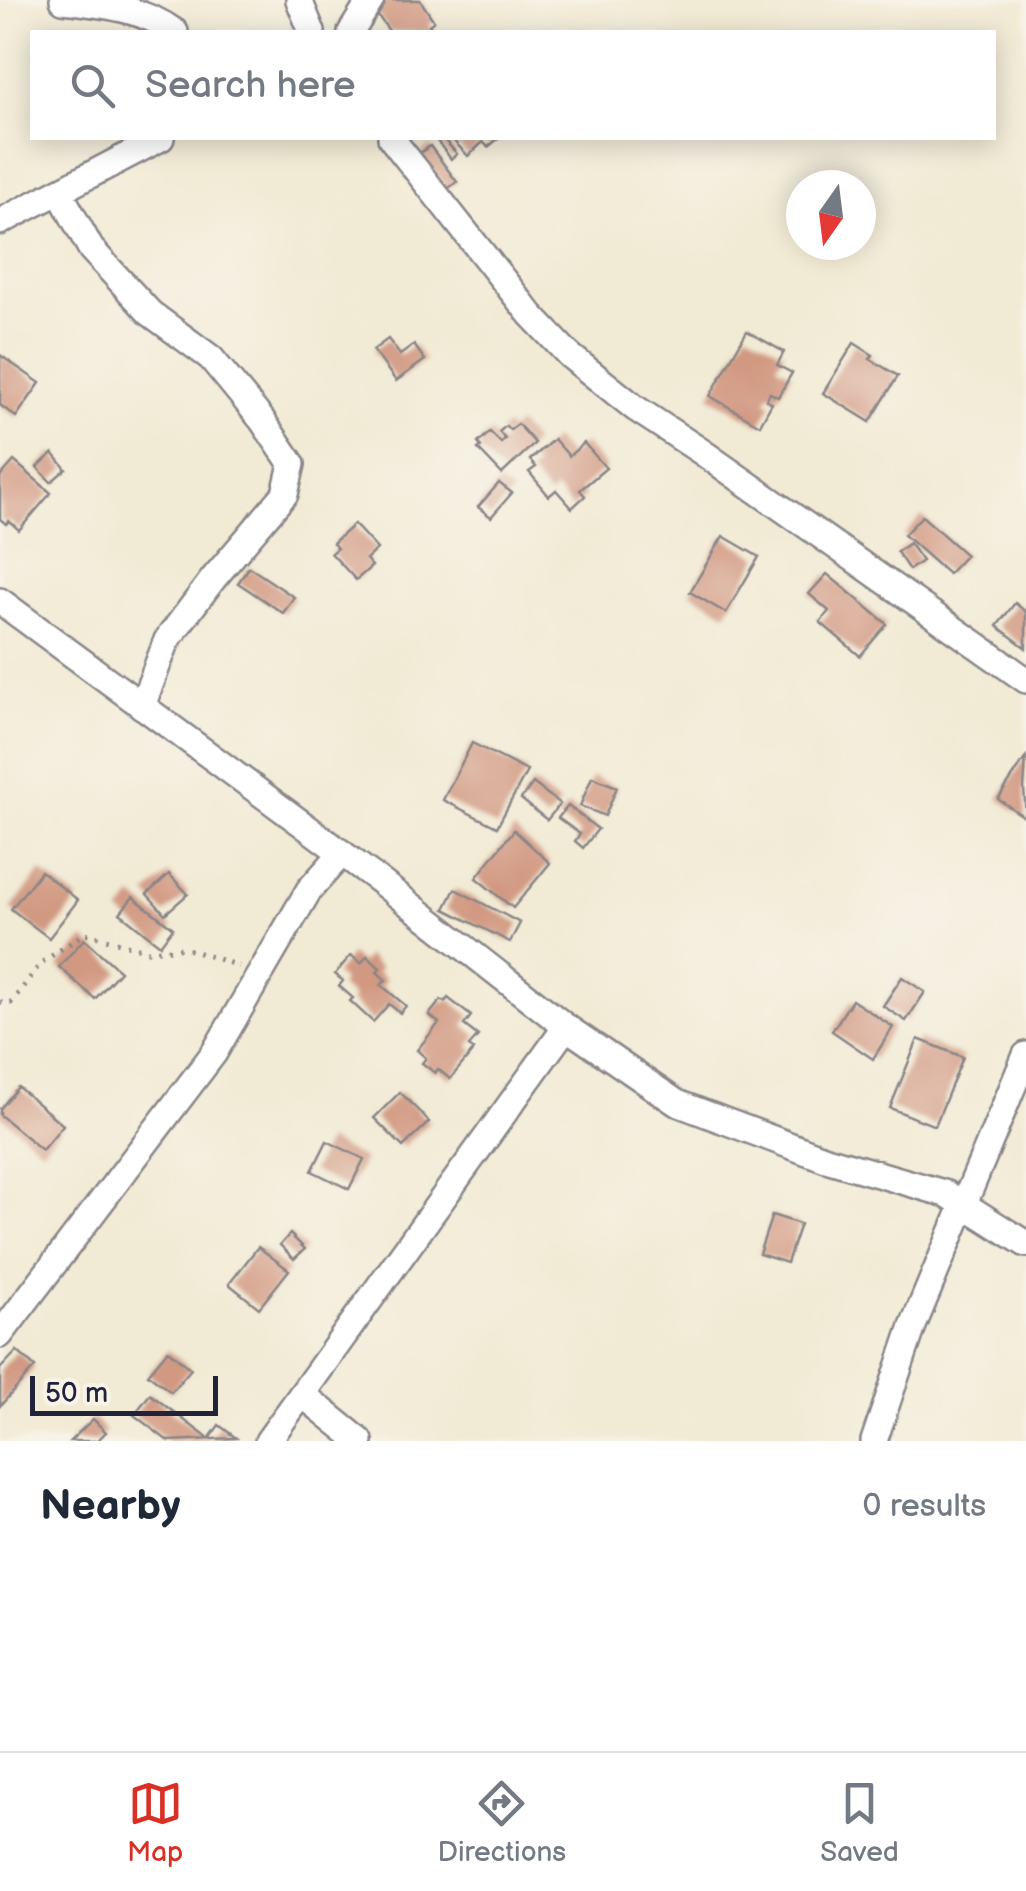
<!DOCTYPE html>
<html lang="en">
<head>
<meta charset="utf-8">
<style>
  :root { --surface:#fff; --page:#f6f6f7; --text:#1f2937; --muted:#747a83; --line:#e0e1e3; --accent:#d93025 }
  body { margin:0; font-family:"Balsamiq Sans",sans-serif; background:var(--page); color:var(--text) }
  .compass { position:absolute; left:786px; top:170px; width:90px; height:90px; border-radius:50%; background:var(--surface); box-shadow:0 5px 25px #0003; rotate:194deg }
  .scale { position:absolute; left:30px; bottom:25px; width:188px; box-sizing:border-box; padding-left:10px; border:5px solid #22223b; border-top:0; font-size:28px; line-height:35px; white-space:nowrap; color:#22223b; -webkit-text-stroke:8px #f7f3e8; paint-order:stroke }
  .list { margin:0; padding:0; list-style:none }
  h2 { display:flex; justify-content:space-between; align-items:center; height:130px; margin:0; padding:0 40px; font-size:42px }
  h2 small { font-size:32px; font-weight:400; color:var(--muted) }
  .icon { flex:none; width:55px; height:55px; fill:none; stroke:currentColor; stroke-width:2; stroke-linecap:round; stroke-linejoin:round }
  .map { position:relative; flex:none; width:1026px; height:1441px; overflow:hidden }
  .search { position:absolute; background:var(--surface); box-shadow:0 5px 25px #0003; left:30px; right:30px; top:30px; height:110px; display:flex; align-items:center; gap:25px; box-sizing:border-box; padding:0 35px; border-radius:0px; color:var(--muted); font-size:38px }
  .sheet { height:310px; background:var(--surface) }
  nav { display:flex; justify-content:space-around; align-items:center; box-sizing:border-box; height:140px; border-top:2px solid var(--line); background:var(--surface); font-size:28px; color:var(--muted) }
  nav a { display:grid; justify-items:center; gap:5px }
  nav .on { color:var(--accent) }
  .map>svg:first-child { display:block }
  .building { fill:#d29982 }
  .lines { fill:none; stroke-linecap:round; stroke-linejoin:round }
  .minor-casing { stroke:#8a8688; stroke-width:30 }
  .path { stroke:#8a8688; stroke-width:5; stroke-dasharray:2.5 8; stroke-linecap:butt }
  .minor { stroke:#fff; stroke-width:25 }
</style>
</head>
<body>
<div class="map">
<svg width="1026" height="1441" viewBox="0 0 1026 1441">
  <rect width="100%" height="100%" fill="#f7f3e8"/>
  <filter id="ink" filterUnits="userSpaceOnUse"><feTurbulence type="fractalNoise" baseFrequency=".01" numOctaves="2"/><feDisplacementMap in="SourceGraphic" scale="20" xChannelSelector="R" yChannelSelector="G"/><feConvolveMatrix kernelMatrix="1 2 1 2 8 2 1 2 1" color-interpolation-filters="sRGB"/></filter>
  <filter id="wash" filterUnits="userSpaceOnUse"><feTurbulence type="fractalNoise" baseFrequency=".0048" numOctaves="4" result="noise"/><feDisplacementMap in="SourceGraphic" scale="40" xChannelSelector="R" yChannelSelector="G"/><feGaussianBlur stdDeviation="2.25" result="paint"/><feColorMatrix in="noise" values="0 0 0 0 0 0 0 0 0 0 0 0 0 0 0 0 0 1.4 0 .05"/><feComposite in="paint" operator="in"/></filter>
  <g filter="url(#wash)">
    <rect width="100%" height="100%" fill="#f1ead4"/>
    <g id="blocks">
      <g class="building">
        <polygon points="384,0 420,0 434,21 429,25 434,32 390,32 375,12 384,6 381,2"/>
        <polygon points="443,138 457,154 451,159 437,141"/>
        <polygon points="451,138 499,138 488,147 483,142 468,156"/>
        <polygon points="430,146 457,182 447,189 420,153"/>
        <polygon points="747,331 784,352 777,365 792,373 778,397 770,393 766,400 772,403 760,425 710,396"/>
        <polygon points="388,339 400,355 414,345 425,360 396,381 373,350"/>
        <polygon points="854,343 873,355 870,359 898,376 870,422 823,393"/>
        <polygon points="0,355 40,383 16,417 0,405"/>
        <polygon points="518,424 535,443 502,474 478,449 481,447 478,443 490,432 501,443 505,439 499,432 506,426 510,430"/>
        <polygon points="554,439 569,456 584,443 606,468 580,490 585,496 572,508 556,490 549,496 529,472 536,467 530,460"/>
        <polygon points="53,453 66,469 51,482 37,467"/>
        <polygon points="14,461 51,493 19,530 9,521 6,524 0,519 0,477"/>
        <polygon points="499,483 512,493 491,517 478,507"/>
        <polygon points="922,516 966,555 948,574 904,535"/>
        <polygon points="354,524 377,549 366,559 372,566 356,580 331,553 337,548 333,543"/>
        <polygon points="723,536 759,557 726,613 690,592"/>
        <polygon points="909,543 922,561 909,570 897,552"/>
        <polygon points="249,567 294,597 283,613 238,583"/>
        <polygon points="827,574 887,624 860,656 820,622 829,611 809,594"/>
        <polygon points="1015,603 1026,612 1026,648 997,626"/>
        <polygon points="472,743 527,771 497,827 443,800"/>
        <polygon points="1026,757 1024,788 1026,818 998,799"/>
        <polygon points="592,777 617,787 605,816 580,806"/>
        <polygon points="533,783 560,804 547,820 521,799"/>
        <polygon points="568,806 598,829 583,848 575,841 580,834 558,818"/>
        <polygon points="514,830 550,863 513,908 476,878"/>
        <polygon points="41,871 78,900 49,938 11,909"/>
        <polygon points="169,874 188,894 165,914 147,894"/>
        <polygon points="455,889 520,923 510,942 445,909"/>
        <polygon points="133,897 173,928 160,945 120,913"/>
        <polygon points="84,939 120,971 95,999 59,967"/>
        <polygon points="351,955 361,963 367,956 380,968 377,972 386,980 381,985 406,1006 400,1013 389,1004 373,1022 350,1001 353,998 339,986 343,981 335,974"/>
        <polygon points="902,977 925,992 906,1021 883,1006"/>
        <polygon points="448,998 471,1016 464,1025 478,1036 469,1046 474,1050 450,1079 438,1069 435,1073 422,1063 426,1058 417,1050 439,1023 429,1015 441,1000 445,1002"/>
        <polygon points="852,1000 893,1027 873,1059 832,1031"/>
        <polygon points="918,1039 963,1057 935,1126 890,1108"/>
        <polygon points="18,1087 63,1125 42,1150 0,1115 0,1109"/>
        <polygon points="400,1092 429,1122 403,1147 374,1118"/>
        <polygon points="327,1141 364,1159 349,1189 312,1171"/>
        <polygon points="772,1215 800,1224 787,1263 759,1254"/>
        <polygon points="290,1234 305,1249 294,1259 280,1245"/>
        <polygon points="258,1247 289,1270 259,1308 229,1284"/>
        <polygon points="168,1350 191,1369 171,1392 148,1374"/>
        <polygon points="17,1351 35,1367 0,1406 0,1369"/>
        <polygon points="150,1394 209,1439 219,1425 236,1438 168,1441 134,1415"/>
        <polygon points="93,1419 106,1432 97,1441 70,1441"/>
      </g>
    </g>
  </g>
  <g filter="url(#ink)">
    <use href="#blocks" fill-opacity="0" stroke="#8a8688" stroke-width="2.5"/>
    <g class="lines">
      <defs>
        <g id="minor">
          <path d="M63 0C103 5 142 8 175 32"/>
          <polyline points="299,0 312,32"/>
          <polyline points="351,32 371,0"/>
          <polyline points="391,138 531,315 569,355 635,408 702,452 1026,680"/>
          <polyline points="60,193 91,249 150,313 211,358 262,420 292,464 285,494 213,579 167,640 142,706"/>
          <polyline points="0,222 161,138"/>
          <polyline points="0,601 381,882 566,1027 677,1103 826,1159 947,1194 1026,1244"/>
          <polyline points="0,1335 214,1053 309,890 342,853"/>
          <polyline points="302,1394 360,1441"/>
          <polyline points="268,1441 566,1027"/>
          <polyline points="874,1441 913,1326 1026,1055"/>
        </g>
      </defs>
      <use href="#minor" class="minor-casing"/>
      <polyline class="path" points="0,1002 11,1003 41,963 85,933 148,951 184,948 239,966"/>
      <use href="#minor" class="minor"/>
    </g>
  </g>
</svg>
<svg class="compass" viewBox="-18 -18 36 36"><path d="M0-13l5 13h-10z" fill="#e53935"/><path d="M0 13l5-13h-10z" fill="#747a83"/></svg>
<div class="scale">50 m</div>
<div class="search"><svg class="icon" aria-label="search" viewBox="0 0 24 24"><circle cx="10" cy="10" r="6"/><path d="M15 15l6 6"/></svg>Search here</div>
</div>
<section class="sheet">
<h2>Nearby<small>0 results</small></h2>
<ul class="list">
</ul>
</section>
<nav>
<a class="on"><svg class="icon" aria-label="map" viewBox="0 0 24 24"><path d="M3 6l6-2 6 2 6-2v14l-6 2-6-2-6 2zM9 4v14M15 6v14"/></svg>Map</a>
<a><svg class="icon" aria-label="directions" viewBox="0 0 24 24"><path d="M12 3l9 9-9 9-9-9zM9 14v-3h6M13 9l2 2-2 2"/></svg>Directions</a>
<a><svg class="icon" aria-label="saved" viewBox="0 0 24 24"><path d="M7 4h10v16l-5-4-5 4z"/></svg>Saved</a>
</nav>
</body>
</html>
